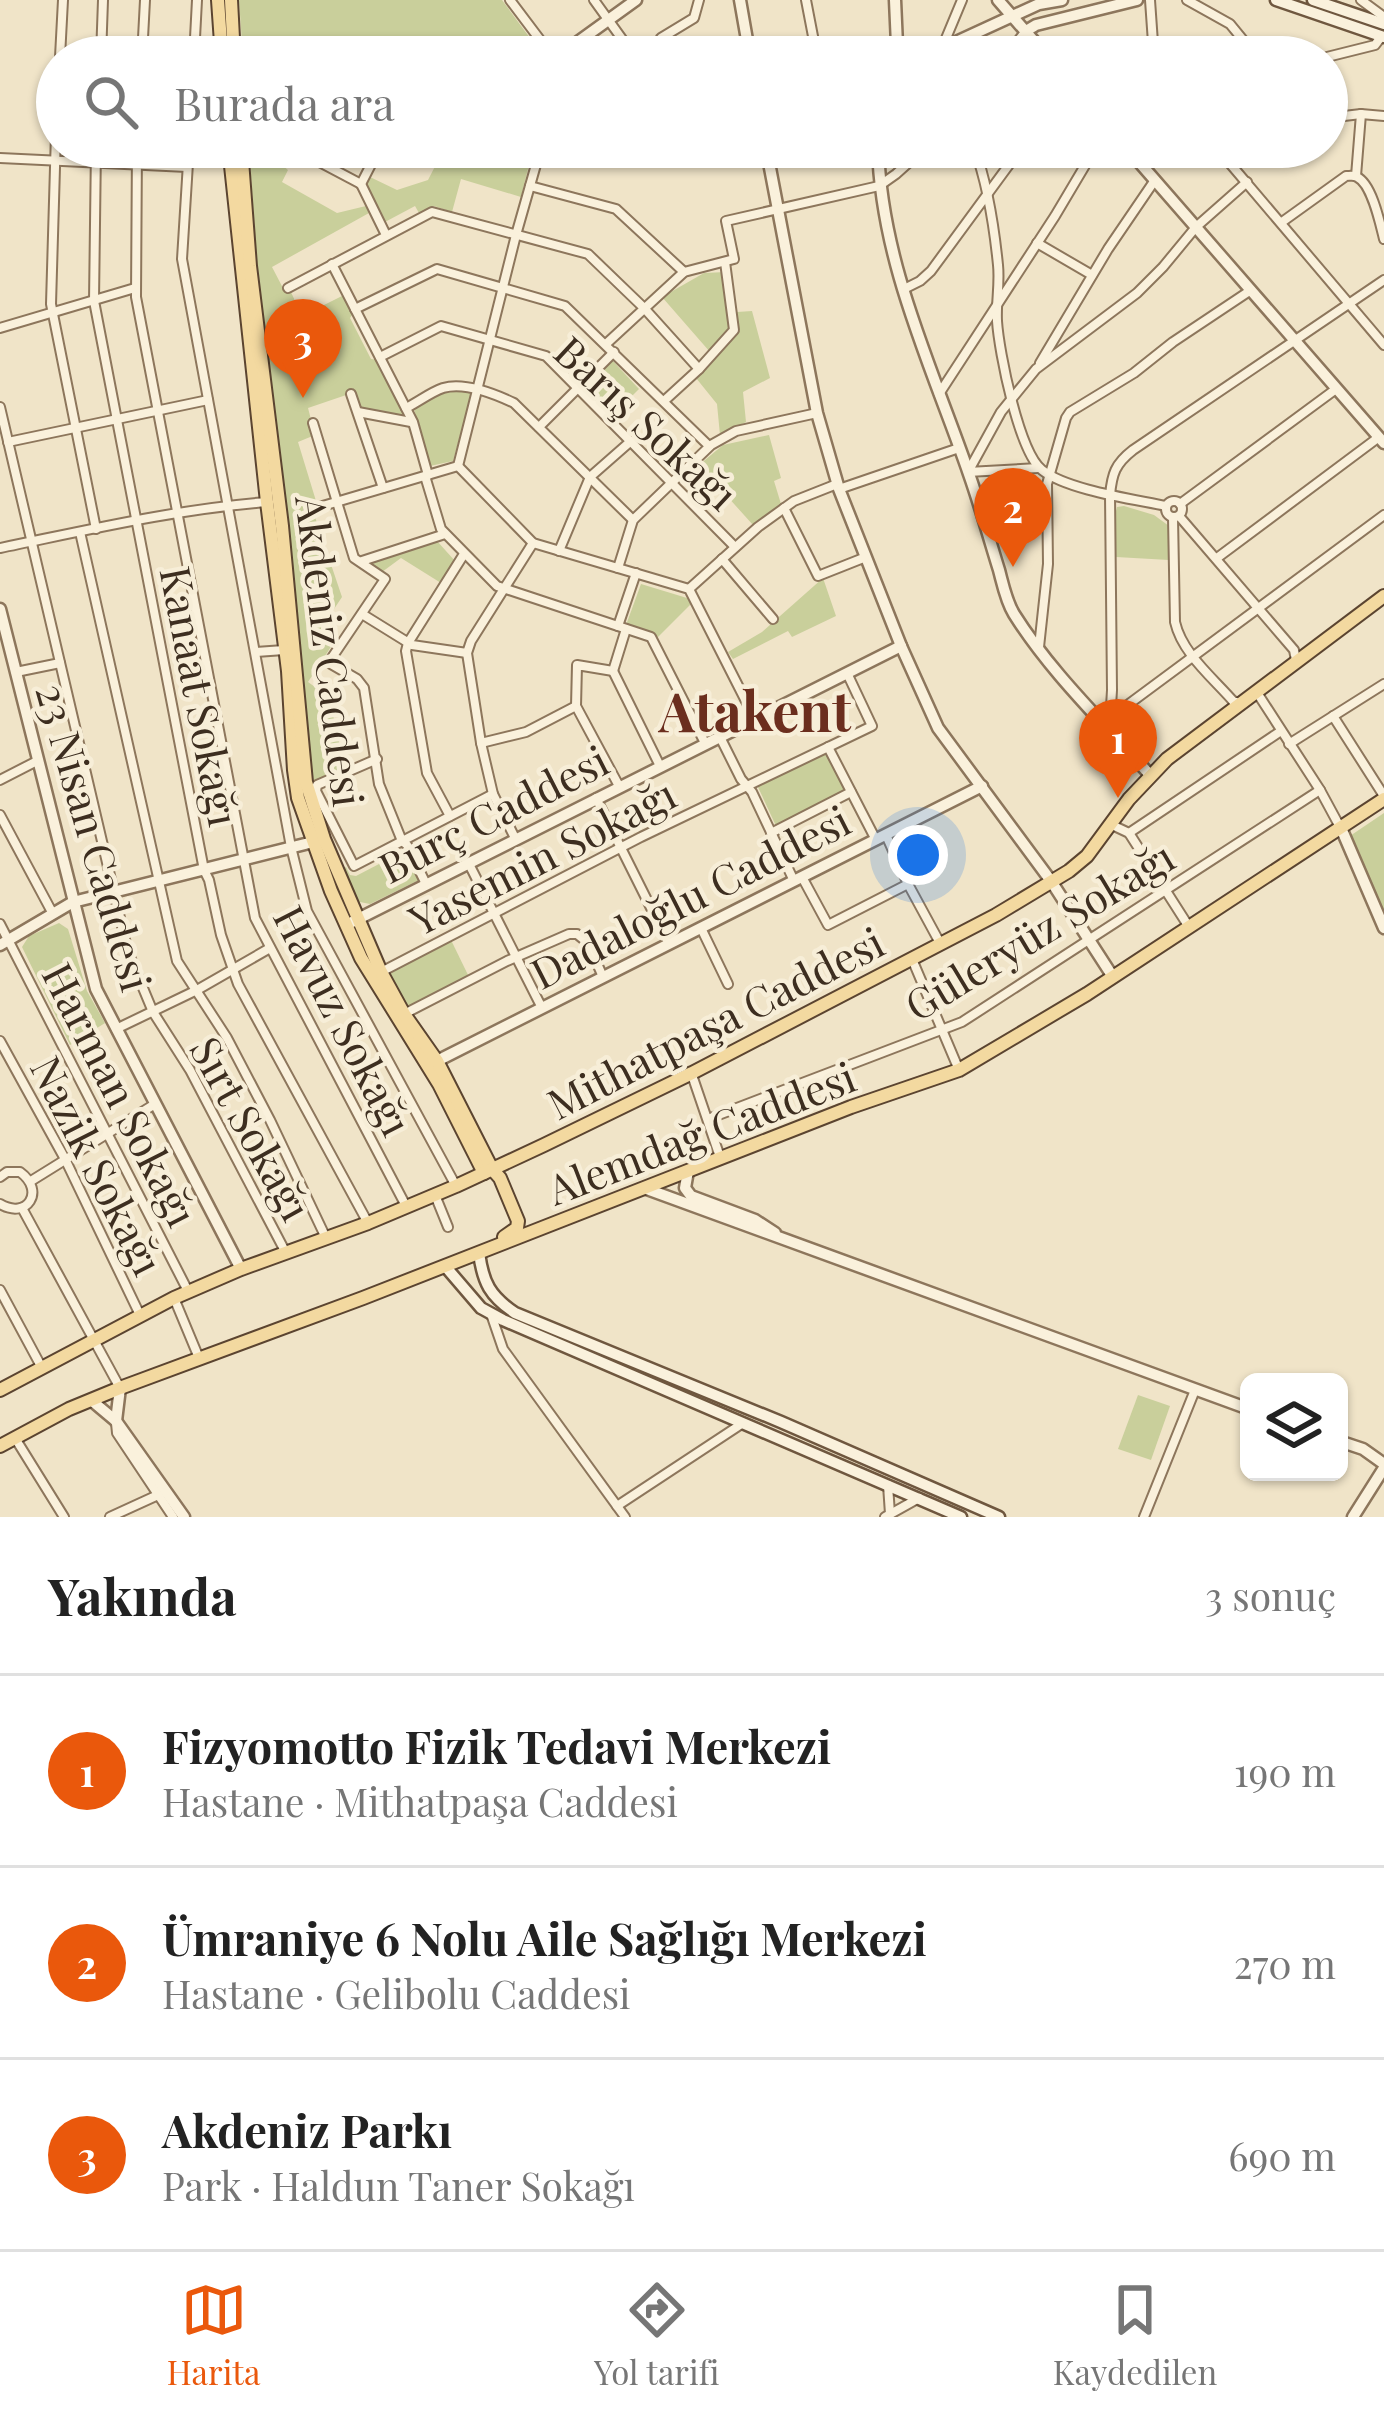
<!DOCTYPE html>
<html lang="tr">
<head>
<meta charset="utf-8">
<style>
  :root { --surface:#fff; --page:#f6f6f6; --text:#222; --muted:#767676; --line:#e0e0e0; --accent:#ea580c }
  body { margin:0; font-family:"Playfair Display",serif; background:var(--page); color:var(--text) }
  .controls { position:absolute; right:36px; bottom:36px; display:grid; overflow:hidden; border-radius:18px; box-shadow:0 3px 9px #0004 }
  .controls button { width:108px; height:108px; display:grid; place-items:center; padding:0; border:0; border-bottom:3px solid var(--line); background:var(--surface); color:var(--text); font:60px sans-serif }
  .you { position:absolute; left:918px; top:855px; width:42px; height:42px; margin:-30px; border:9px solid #fff; border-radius:50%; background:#1a73e8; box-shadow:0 0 0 18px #1a73e833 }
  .badge { display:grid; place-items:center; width:78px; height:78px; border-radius:50%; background:var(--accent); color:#fff; font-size:39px; font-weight:700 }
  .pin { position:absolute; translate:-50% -99px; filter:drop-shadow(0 3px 6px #0008) }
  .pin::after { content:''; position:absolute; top:63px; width:42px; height:36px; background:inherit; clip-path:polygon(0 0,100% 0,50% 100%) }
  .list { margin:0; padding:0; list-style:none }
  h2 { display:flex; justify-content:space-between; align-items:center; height:156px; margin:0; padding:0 48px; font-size:51px }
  h2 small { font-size:39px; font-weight:400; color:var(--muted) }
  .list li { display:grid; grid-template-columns:78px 1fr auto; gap:36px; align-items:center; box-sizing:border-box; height:192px; padding:0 48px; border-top:3px solid var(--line) }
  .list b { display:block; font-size:45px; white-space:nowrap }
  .list p { margin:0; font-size:39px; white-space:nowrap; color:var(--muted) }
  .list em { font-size:39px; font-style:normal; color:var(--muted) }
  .icon { flex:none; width:66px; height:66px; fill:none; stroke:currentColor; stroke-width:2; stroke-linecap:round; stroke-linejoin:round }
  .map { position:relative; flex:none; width:1384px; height:1517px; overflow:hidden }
  .search { position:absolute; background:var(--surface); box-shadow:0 3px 9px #0004; left:36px; right:36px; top:36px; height:132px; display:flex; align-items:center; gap:30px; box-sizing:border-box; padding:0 42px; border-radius:66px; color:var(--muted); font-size:45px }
  .sheet { height:732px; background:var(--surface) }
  nav { display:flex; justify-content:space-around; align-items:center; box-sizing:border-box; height:168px; border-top:3px solid var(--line); background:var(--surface); font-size:33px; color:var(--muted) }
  nav a { display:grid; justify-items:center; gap:6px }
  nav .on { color:var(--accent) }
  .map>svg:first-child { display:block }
  .green { fill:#c9cf9b }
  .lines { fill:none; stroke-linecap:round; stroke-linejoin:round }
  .minor-casing { stroke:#8d765c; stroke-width:12 }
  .tertiary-casing { stroke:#8d765c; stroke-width:15 }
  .secondary-casing { stroke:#6f573f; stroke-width:15 }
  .primary-casing { stroke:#5b4430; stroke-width:16 }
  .minor { stroke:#faf1dc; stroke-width:8 }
  .tertiary { stroke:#faf1dc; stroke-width:10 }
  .secondary { stroke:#faf1dc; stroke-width:10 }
  .primary { stroke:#f3d9a0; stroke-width:12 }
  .labels { text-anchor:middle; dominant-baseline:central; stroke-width:9; stroke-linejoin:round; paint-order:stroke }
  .street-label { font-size:42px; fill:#3d2e20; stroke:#f7eed8 }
  .district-label { font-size:54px; font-weight:bold; fill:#6b2e1e; stroke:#f7eed8 }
</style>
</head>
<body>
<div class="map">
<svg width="1384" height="1517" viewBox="0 0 1384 1517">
  <rect width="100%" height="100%" fill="#f0e4c8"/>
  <g class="green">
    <polygon points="239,0 502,0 544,57 366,57 347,48 341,57 243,57"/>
    <polygon points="249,147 287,147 289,151 282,165 288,170 282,182 337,213 366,206 369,213 272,267 284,290 290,290 302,316 346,294 355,311 350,318 371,359 379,360 408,418 361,408 355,392 308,408 315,435 298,442 320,514 315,517 342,597 322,627 336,639 308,682 329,697 345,769 312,785 259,294"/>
    <polygon points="445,147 463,147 501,168 522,163 529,165 521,197 461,179 452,212 434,206 419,213 415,206 385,222 367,185 370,177 397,190 428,180"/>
    <polygon points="726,272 737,312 752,311 770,378 743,392 746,422 720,435 717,404 696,378 699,364 710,352 662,297 704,273"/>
    <polygon points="611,359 639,389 611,417 582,388"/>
    <polygon points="447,391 472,392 453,461 430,466 414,409"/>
    <polygon points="769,435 781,478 774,481 781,504 753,525 699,465 723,445"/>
    <polygon points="1124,506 1154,515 1169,526 1169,560 1116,557 1116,511 1117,507"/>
    <polygon points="437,541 455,561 441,583 401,558 382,572 369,562"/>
    <polygon points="823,578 836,616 792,637 788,631 733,659 728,652 762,632"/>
    <polygon points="641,584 687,598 691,604 658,637 626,625"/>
    <polygon points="827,753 847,790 776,826 757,785"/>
    <polygon points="1384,813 1384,916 1347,838"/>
    <polygon points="402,852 407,855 419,880 370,904 355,901 339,870 346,867 350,875 356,876"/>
    <polygon points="59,923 68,929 87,991 105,1023 70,1045 22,947 29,936"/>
    <polygon points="451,940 469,977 408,1008 403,1006 389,974"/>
    <polygon points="1138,1395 1170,1406 1151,1460 1118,1449"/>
  </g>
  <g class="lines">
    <defs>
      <g id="minor">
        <polyline points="510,0 553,57"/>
        <polyline points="594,0 635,57"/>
        <polyline points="806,0 817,57"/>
        <polyline points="1150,0 1154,57"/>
        <polyline points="1187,0 1230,24 1257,57"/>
        <polyline points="1361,0 1384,17"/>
        <polyline points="942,48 962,0"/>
        <polyline points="60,57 63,0"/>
        <polyline points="101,57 103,0"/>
        <polyline points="142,57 145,0"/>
        <polyline points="194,57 197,0"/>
        <polyline points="662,57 665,55 661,38 694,18 699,0"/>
        <polyline points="1005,57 1026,31"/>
        <polyline points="1327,57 1375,45 1381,37"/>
        <polyline points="57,99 51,304 96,529"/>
        <polyline points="1327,118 1361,114 1384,116"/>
        <polyline points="96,147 94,301 204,870 209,880 221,935 238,984 368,1223"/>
        <polyline points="137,147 136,297 255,918 406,1206"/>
        <polyline points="189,147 182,259 291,847 307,911 456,1186"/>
        <polyline points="291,147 361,184"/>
        <path d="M974 147C988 185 994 225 998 265 1000 284 996 302 997 321 999 352 1019 452 1042 470 1067 490 1133 499 1166 506"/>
        <polyline points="1216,147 1384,345"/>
        <polyline points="0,158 187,167"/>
        <polyline points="1356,176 1361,114"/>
        <polyline points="361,184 386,235"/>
        <polyline points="361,184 380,147"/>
        <polyline points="530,186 616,209 684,272"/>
        <path d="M1282 222 1346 176C1350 176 1354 175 1357 177 1372 184 1380 223 1384 239"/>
        <polyline points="1037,243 1092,275"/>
        <polyline points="332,264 413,422 428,475"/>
        <polyline points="288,288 432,212 588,254 644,308 699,369"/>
        <polyline points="904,289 920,281 931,271 1022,147"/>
        <polyline points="355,309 437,269 565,306 709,446"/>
        <polyline points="0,328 135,288"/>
        <polyline points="606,344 684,272 734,259 726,221 879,186 896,174 926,147"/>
        <polyline points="380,357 441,326 546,356 735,547"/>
        <polyline points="1040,363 1108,249 1155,180"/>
        <polyline points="351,394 383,488"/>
        <polyline points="939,394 1055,216 1096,147"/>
        <polyline points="664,401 699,369 734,330 725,262"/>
        <polyline points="0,407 128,952 153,1012 190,1070 286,1253"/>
        <path d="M406 408C418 402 431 392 443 388 464 382 495 394 514 403L633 520"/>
        <polyline points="358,412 411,422"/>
        <polyline points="313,423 354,558 385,579 331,659 331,664 357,679 364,688 379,784 402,841 407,845 426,884"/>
        <polyline points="539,427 614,352"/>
        <polyline points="8,442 208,400"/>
        <polyline points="458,466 533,543 689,589 755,719"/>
        <polyline points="458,466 516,235 541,147"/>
        <polyline points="1038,468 968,472 1001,412 1036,369 1137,293 1163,267 1196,227 1247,182"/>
        <polyline points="425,476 441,529 497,586 651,637 705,743"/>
        <polyline points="839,489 959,448"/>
        <circle cx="1174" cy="509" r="8"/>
        <polyline points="1180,504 1336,389"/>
        <polyline points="784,508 818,576 866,557"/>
        <polyline points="309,510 458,466"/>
        <polyline points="1179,516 1294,650 1296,660"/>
        <path d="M1173 518 1175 622C1182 653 1212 677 1233 701L1240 703"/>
        <polyline points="80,532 177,961 227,1038 270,1120 326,1238"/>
        <path d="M0 548C88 530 177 509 267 502"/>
        <polyline points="559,551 590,477 631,441"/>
        <polyline points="1217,558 1379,437"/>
        <polyline points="722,559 773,619"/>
        <polyline points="362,561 445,534"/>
        <polyline points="618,568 633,520 711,445 736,431 817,413"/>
        <polyline points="689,589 758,527 794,501 837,484"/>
        <polyline points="362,614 412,645 467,653"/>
        <polyline points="618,626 636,573"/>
        <polyline points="1039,647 1048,564 1047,484 1066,418 1070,412 1134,373 1173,342 1251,290"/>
        <polyline points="256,652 284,650"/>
        <polyline points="613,671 660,766"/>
        <polyline points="16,672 60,663"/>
        <polyline points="1256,691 1320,790 1340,827"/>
        <polyline points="1333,716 1384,796"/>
        <polyline points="1110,718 1384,515"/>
        <path d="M1104 723 1111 707 1112 690 1110 495C1112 474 1115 464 1133 450L1384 280"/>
        <polyline points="720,737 741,779 752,792 794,881"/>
        <polyline points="481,743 526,732 576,706"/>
        <polyline points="1289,744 1384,684"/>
        <polyline points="828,747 876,840"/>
        <polyline points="377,759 317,785 316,791 354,866 493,794"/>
        <polyline points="0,780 37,761"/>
        <polyline points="619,786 576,706 577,665 613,671 626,629"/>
        <polyline points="596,798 669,944"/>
        <polyline points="0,815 53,914"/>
        <polyline points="450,816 427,773 406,651 408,643 464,554"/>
        <polyline points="1112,825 1129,833 1189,927"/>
        <polyline points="771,833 851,792"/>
        <polyline points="1129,833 1281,731"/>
        <polyline points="886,835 908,884 940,943"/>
        <polyline points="515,838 493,794 481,743 467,653 471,641 533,543"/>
        <polyline points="469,864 542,1008"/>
        <polyline points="802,877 828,925 908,884"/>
        <polyline points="0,924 188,1291"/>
        <polyline points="701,928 728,984"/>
        <polyline points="912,959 959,1070"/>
        <polyline points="381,972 641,837 872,726 847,673"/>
        <polyline points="404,1014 507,961 569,934 577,934 588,943 603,977"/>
        <polyline points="116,1029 197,990 270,948"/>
        <polyline points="0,1041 65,1159 140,1315"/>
        <polyline points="692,1075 720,1157"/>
        <polyline points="708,1119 962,1022 1320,790"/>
        <path d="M0 1177 7 1172H20C46 1191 27 1220 0 1204"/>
        <polyline points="31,1181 155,1104"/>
        <polyline points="435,1195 448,1227"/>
        <polyline points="22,1208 120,1388"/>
        <polyline points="0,1290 42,1368"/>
        <polyline points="174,1298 199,1358"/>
        <polyline points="491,1314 503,1349 625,1517"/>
        <polyline points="116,1423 117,1433 173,1517"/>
        <polyline points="15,1438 64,1517"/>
        <polyline points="888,1485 890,1514"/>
        <polyline points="617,1506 743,1423"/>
        <polyline points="110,1517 158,1495"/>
        <polyline points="885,1517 919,1498"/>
        <polyline points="1144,1517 1195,1390"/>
      </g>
      <g id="tertiary">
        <polyline points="740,0 750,57"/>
        <polyline points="998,0 1048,57"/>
        <polyline points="1026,31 1036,25 1137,0"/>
        <polyline points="557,57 636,0"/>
        <polyline points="895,57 897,45 895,0"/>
        <polyline points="910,57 956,42 1039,4 1062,0"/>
        <polyline points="766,147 817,413 839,489 901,646 938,728 1051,881 1113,977"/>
        <path d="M878 147C881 262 932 367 969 474 980 505 989 538 999 570 1003 585 1006 601 1014 614 1051 673 1104 723 1150 775"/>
        <polyline points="1126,147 1384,443"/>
        <polyline points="0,609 96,989 241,1269"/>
        <polyline points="1341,828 1384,928"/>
        <polyline points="352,922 901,646"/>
        <polyline points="0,945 73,902 321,840"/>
        <polyline points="433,1063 982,786"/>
        <polyline points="688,1171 685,1188 691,1196 755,1220 775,1233"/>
        <polyline points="644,1188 1249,1409"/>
        <polyline points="91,1400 116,1421 184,1517"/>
        <polyline points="116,1421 120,1388"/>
        <polyline points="1339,1441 1363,1449 1384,1464"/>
        <polyline points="1353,1517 1384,1468"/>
      </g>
      <g id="secondary">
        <polyline points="1276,0 1384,37"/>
        <polyline points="1313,0 1384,24"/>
        <path d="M479 1253C483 1283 490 1296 515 1313L781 1422 999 1517"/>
        <polyline points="445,1266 481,1308 503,1320 961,1517"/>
      </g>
      <g id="primary">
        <polyline points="218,0 222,57"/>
        <polyline points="231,0 234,57"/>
        <polyline points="229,147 267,502 288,671 294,770 298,798 331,891 361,958 439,1084 484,1173"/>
        <polyline points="241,147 250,266 282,526 306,782 324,839 381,972 404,1014 437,1061 492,1169 500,1178 518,1221 517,1228 504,1237"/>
        <polyline points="0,1390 174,1298 241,1269 368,1223 456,1186 544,1145 692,1073 996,915 1069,871 1087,856 1129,799 1167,759 1384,596"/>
        <polyline points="0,1446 69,1409 120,1388 363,1298 851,1107 959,1070 1087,994 1384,799"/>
      </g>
    </defs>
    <use href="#minor" class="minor-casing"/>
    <use href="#tertiary" class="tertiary-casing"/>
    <use href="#secondary" class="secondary-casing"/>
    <use href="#primary" class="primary-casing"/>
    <use href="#minor" class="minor"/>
    <use href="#tertiary" class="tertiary"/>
    <use href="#secondary" class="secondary"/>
    <use href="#primary" class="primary"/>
  </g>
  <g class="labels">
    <g class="street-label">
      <text transform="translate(647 422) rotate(43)">Barış Sokağı</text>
      <text transform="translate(331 651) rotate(83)">Akdeniz Caddesi</text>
      <text transform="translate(201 696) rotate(79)">Kanaat Sokağı</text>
      <text transform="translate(493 813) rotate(-27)">Burç Caddesi</text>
      <text transform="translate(95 837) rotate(74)">23 Nisan Caddesi</text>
      <text transform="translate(542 856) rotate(-27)">Yasemin Sokağı</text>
      <text transform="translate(690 896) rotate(-27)">Dadaloğlu Caddesi</text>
      <text transform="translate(1039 930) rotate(-31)">Güleryüz Sokağı</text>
      <text transform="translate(344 1020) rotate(63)">Havuz Sokağı</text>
      <text transform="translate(715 1022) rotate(-27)">Mithatpaşa Caddesi</text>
      <text transform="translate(121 1094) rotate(63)">Harman Sokağı</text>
      <text transform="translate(252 1128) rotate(61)">Sırt Sokağı</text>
      <text transform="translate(701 1132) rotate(-21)">Alemdağ Caddesi</text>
      <text transform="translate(98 1165) rotate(63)">Nazik Sokağı</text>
    </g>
    <g class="district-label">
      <text x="755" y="710">Atakent</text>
    </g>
  </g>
</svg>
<div class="controls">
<button><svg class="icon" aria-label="layers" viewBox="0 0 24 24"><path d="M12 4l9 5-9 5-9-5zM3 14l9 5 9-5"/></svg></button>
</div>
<div class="you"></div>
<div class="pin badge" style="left:1118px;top:798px">1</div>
<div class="pin badge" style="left:1013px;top:567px">2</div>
<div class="pin badge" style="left:303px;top:398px">3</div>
<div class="search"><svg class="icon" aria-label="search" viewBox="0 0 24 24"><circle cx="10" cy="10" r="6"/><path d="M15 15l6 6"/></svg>Burada ara</div>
</div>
<section class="sheet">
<h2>Yakında<small>3 sonuç</small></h2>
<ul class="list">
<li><span class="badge">1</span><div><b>Fizyomotto Fizik Tedavi Merkezi</b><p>Hastane · Mithatpaşa Caddesi</p></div><em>190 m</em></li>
<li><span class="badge">2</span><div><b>Ümraniye 6 Nolu Aile Sağlığı Merkezi</b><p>Hastane · Gelibolu Caddesi</p></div><em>270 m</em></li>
<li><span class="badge">3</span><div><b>Akdeniz Parkı</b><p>Park · Haldun Taner Sokağı</p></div><em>690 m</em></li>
</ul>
</section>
<nav>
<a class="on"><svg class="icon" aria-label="map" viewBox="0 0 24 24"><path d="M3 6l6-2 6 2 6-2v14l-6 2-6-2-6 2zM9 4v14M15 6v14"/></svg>Harita</a>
<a><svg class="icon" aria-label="directions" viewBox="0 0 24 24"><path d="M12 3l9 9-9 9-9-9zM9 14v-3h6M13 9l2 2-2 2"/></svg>Yol tarifi</a>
<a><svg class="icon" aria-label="saved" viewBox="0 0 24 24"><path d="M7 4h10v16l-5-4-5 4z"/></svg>Kaydedilen</a>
</nav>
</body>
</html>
